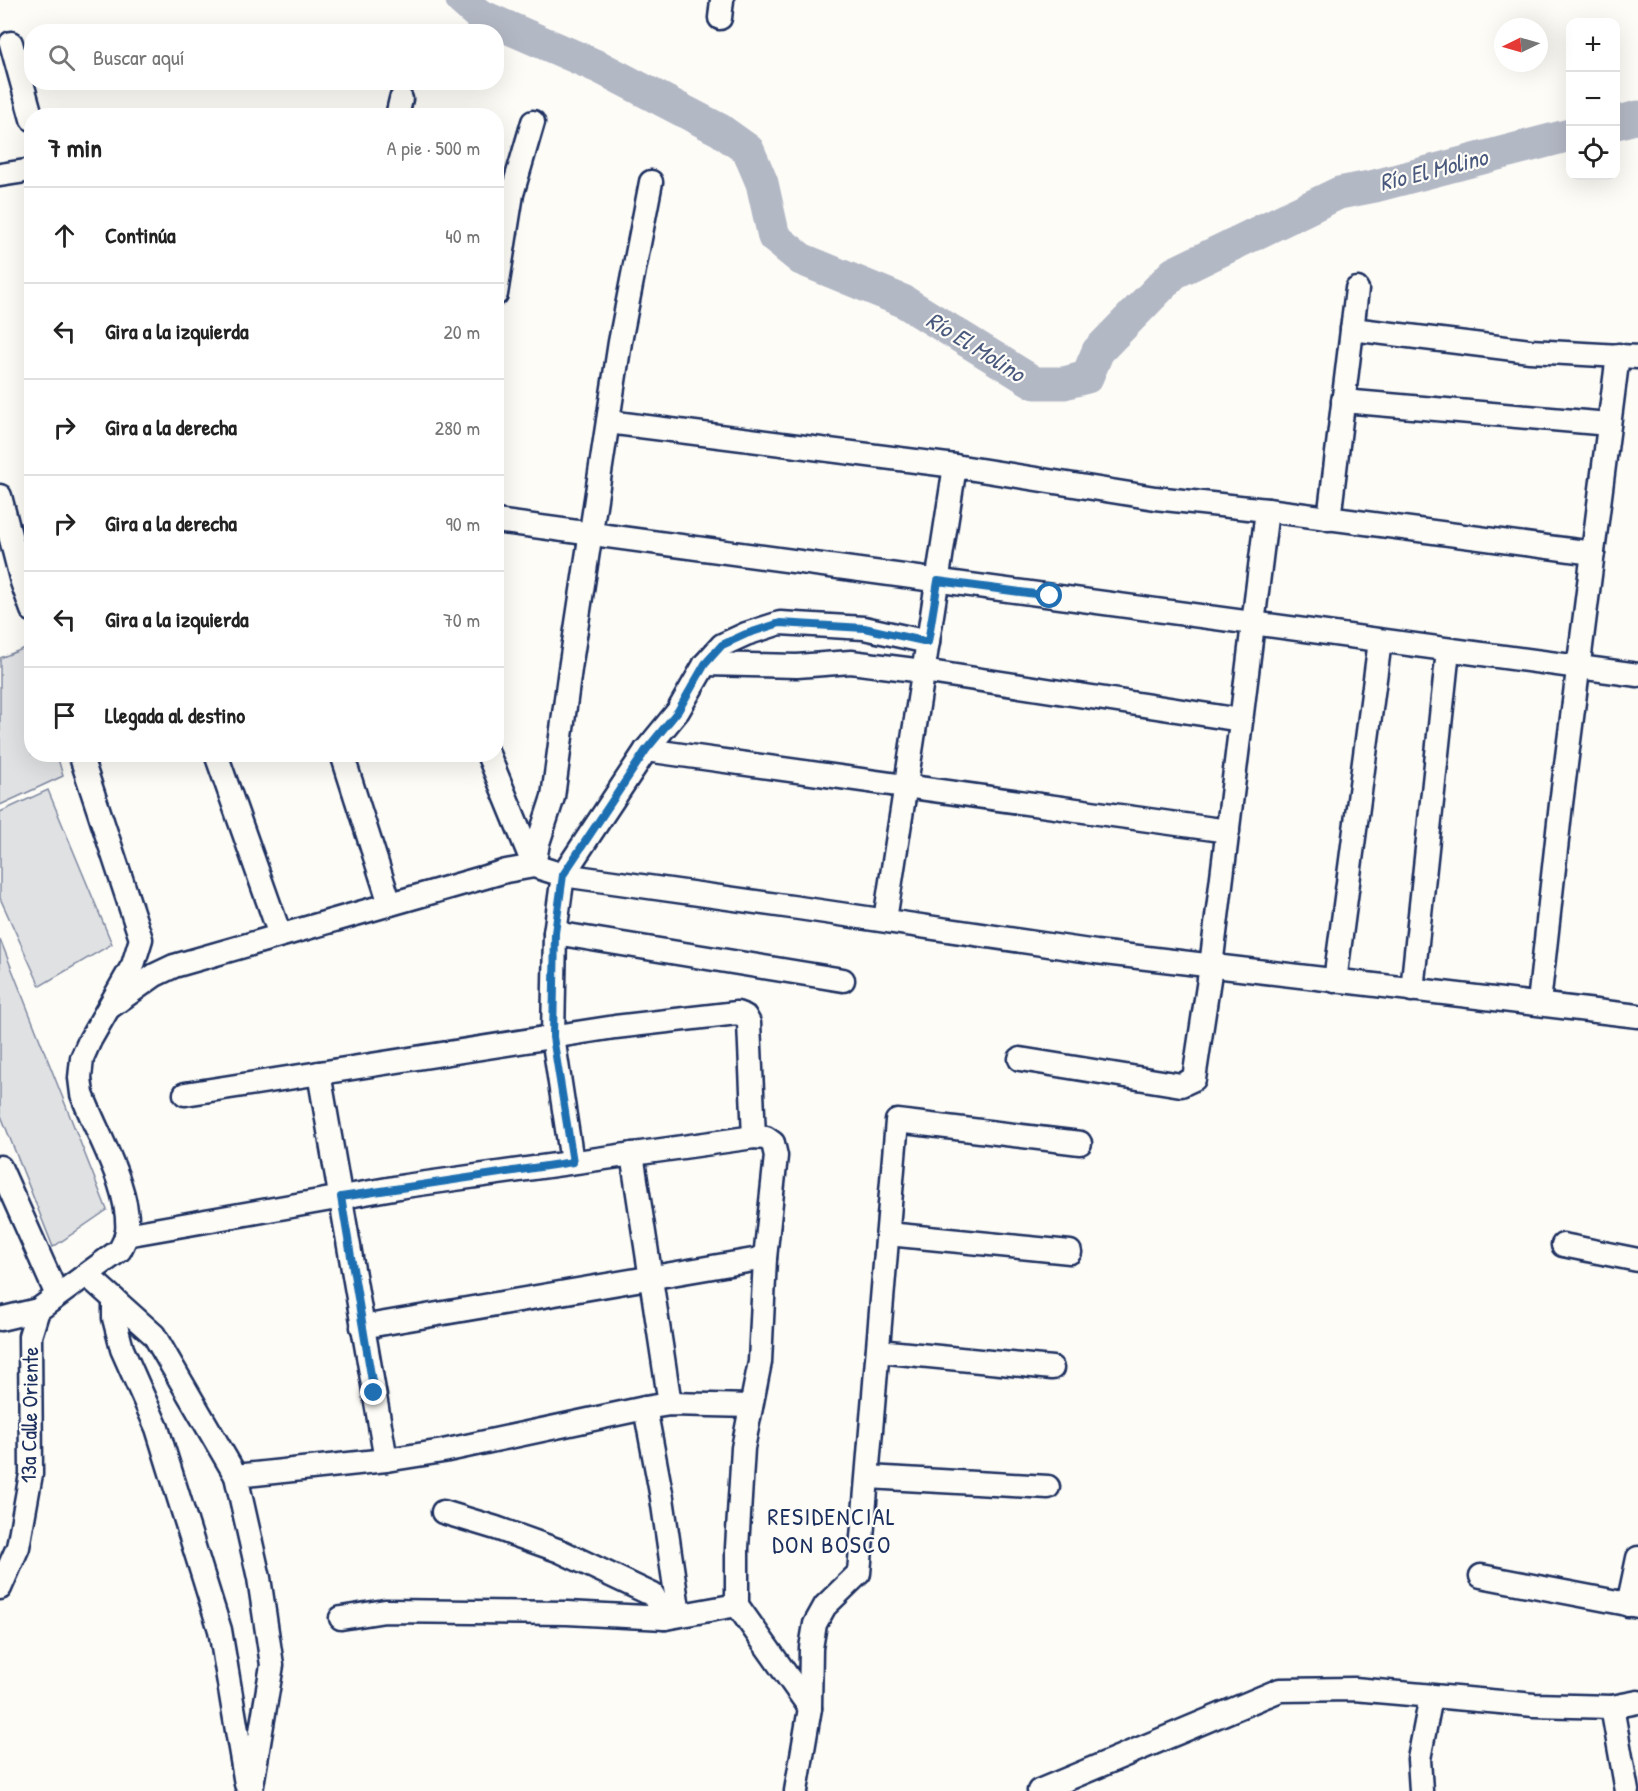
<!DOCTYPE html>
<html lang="es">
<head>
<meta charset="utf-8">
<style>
  :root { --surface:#fff; --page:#f2f2f2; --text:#222; --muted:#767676; --line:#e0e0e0 }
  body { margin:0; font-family:"Patrick Hand",sans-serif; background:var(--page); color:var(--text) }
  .controls { position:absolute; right:18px; top:18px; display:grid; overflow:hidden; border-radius:12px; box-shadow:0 6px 24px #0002 }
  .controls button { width:54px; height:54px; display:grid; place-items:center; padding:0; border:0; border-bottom:2px solid var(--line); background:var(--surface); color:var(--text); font:30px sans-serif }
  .compass { position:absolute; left:1494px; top:18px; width:54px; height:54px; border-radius:50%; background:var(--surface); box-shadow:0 6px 24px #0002; rotate:265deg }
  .stop { position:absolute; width:18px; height:18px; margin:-14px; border:4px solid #1f6fb2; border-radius:50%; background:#fff }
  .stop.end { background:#1f6fb2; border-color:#fff; box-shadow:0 2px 6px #0008 }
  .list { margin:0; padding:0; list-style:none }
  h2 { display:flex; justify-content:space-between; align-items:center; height:78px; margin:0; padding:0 24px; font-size:26px }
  h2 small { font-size:20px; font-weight:400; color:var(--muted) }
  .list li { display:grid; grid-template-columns:39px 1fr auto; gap:18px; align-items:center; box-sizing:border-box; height:96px; padding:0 24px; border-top:2px solid var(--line) }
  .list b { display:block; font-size:22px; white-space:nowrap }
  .list em { font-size:20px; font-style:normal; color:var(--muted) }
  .icon { flex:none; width:33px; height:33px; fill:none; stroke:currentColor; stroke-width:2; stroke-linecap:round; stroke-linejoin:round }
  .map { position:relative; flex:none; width:1638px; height:1791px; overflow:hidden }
  .search { position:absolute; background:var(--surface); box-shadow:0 6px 24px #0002; left:24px; top:24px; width:480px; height:66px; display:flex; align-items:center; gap:15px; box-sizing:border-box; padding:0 21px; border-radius:24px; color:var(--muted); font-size:22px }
  .panel { position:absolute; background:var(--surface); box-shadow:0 6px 24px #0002; left:24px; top:108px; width:480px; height:654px; border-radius:24px }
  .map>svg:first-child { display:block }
  .green { fill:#e0e1e3; stroke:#7e88a0; stroke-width:1.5 }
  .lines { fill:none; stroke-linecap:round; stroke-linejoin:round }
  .river { stroke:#b3b8c5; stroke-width:33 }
  .minor-casing { stroke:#1b2f5e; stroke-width:27 }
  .minor { stroke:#fdfcf7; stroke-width:22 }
  .route { stroke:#1f6fb2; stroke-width:8 }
  .labels { text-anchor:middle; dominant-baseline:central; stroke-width:4.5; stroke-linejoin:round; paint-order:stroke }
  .street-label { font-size:22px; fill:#1b2f5e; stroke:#fdfcf7 }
  .water-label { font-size:24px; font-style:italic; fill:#49587d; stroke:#fdfcf7 }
  .neighbourhood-label { font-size:24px; letter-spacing:1.5px; fill:#1b2f5e; stroke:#fdfcf7 }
</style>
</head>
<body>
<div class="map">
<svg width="1638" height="1791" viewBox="0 0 1638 1791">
  <rect width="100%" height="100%" fill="#fdfcf7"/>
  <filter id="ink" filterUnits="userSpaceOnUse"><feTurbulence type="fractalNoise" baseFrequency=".0167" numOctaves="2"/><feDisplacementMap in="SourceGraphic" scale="12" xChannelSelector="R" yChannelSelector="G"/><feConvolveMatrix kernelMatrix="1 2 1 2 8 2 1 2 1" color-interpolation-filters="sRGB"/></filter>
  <g filter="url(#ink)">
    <g class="green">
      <polygon points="30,646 32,754 57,755 63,776 0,805 0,658"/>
      <polygon points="48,790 112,944 40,986 0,898 0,812"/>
      <polygon points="0,939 107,1210 53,1247 0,1113"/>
    </g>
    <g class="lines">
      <g class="river">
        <polyline points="462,0 479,15 601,68 720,130 748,150 762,183 774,237 801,259 903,301 1035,383 1064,383 1087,377 1098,351 1174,273 1339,193 1375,186 1570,135"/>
        <polyline points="1616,123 1638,117"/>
      </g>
      <defs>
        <g id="minor">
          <polyline points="720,18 722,0"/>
          <polyline points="11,43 32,119"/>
          <polyline points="397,116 401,99"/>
          <polyline points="0,175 32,170"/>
          <polyline points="496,294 512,194 533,122"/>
          <polyline points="1352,329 1530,351 1638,357"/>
          <polyline points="1343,401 1609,424"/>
          <polyline points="608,422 955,466 1155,498 1267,510 1593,553"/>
          <polyline points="0,496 22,582 32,610"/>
          <polyline points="1329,519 1357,289"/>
          <polyline points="496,521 1638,675"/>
          <polyline points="705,664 797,666 851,662 923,671 1241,720"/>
          <polyline points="646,750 1228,831"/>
          <polyline points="216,754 280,935"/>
          <polyline points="342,754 390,904"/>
          <polyline points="488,754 534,866"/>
          <polyline points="534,866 538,843 553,797 570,669 620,342 651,182"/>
          <polyline points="885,920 955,466"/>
          <polyline points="555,933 843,980"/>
          <polyline points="1335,981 1380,641"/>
          <polyline points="1412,990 1448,650"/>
          <polyline points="1539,1003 1561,804 1618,355"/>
          <polyline points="110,1007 155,975 174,966 506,871 534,866 563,875 799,908 1096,952 1638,1016"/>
          <polyline points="1020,1059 1181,1085 1194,1079 1211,966 1267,510"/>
          <polyline points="319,1073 386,1460"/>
          <polyline points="185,1094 615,1027 737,1013 745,1016 749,1023 754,1137"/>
          <polyline points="632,1154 670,1404"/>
          <polyline points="572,1162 553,1037 555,933 563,875 646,750 678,711 705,664 722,645 746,634 780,623 864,628 928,642"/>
          <polyline points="0,1167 57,1295"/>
          <polyline points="888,1234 1070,1252"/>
          <polyline points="126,1235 405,1186 754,1137 766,1138 773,1143 776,1156 765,1258 760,1362 743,1448 737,1548 737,1605 810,1708"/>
          <polyline points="1563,1245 1638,1260"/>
          <polyline points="87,1275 154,1335 236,1476 259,1578 272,1665 251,1791"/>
          <polyline points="114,1299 114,1318 122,1349 157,1428 220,1630 246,1784"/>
          <path d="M0 1319 38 1310 120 1250C122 1245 126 1239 127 1233 131 1188 97 1135 82 1094L80 1078 82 1058 90 1040 133 965 141 939 80 754"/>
          <polyline points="362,1327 765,1258"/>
          <polyline points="878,1351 1052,1368"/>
          <polyline points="645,1408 662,1498 679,1615"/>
          <polyline points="236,1476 386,1460 443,1451 645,1408 670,1404 751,1406"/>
          <polyline points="868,1477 1048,1487"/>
          <polyline points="443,1512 496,1528 560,1551 653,1595 665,1618"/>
          <polyline points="1481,1576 1638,1606"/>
          <polyline points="0,1588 18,1547 31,1474 30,1336 38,1310"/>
          <polyline points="1628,1605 1638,1558"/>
          <polyline points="341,1618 385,1611 567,1613 665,1618 737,1605"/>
          <polyline points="1612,1707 1627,1791"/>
          <polyline points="796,1791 810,1708 811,1648 815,1624 825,1606 859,1573 897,1121 1080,1143"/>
          <polyline points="1039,1791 1280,1690 1354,1689 1534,1705 1612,1707 1638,1702"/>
          <polyline points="1421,1791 1419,1759 1431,1697"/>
        </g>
      </defs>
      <use href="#minor" class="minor-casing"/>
      <use href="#minor" class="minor"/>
    </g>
  </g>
  <g class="lines" filter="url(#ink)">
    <polyline class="route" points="374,1393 341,1197 573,1162 553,1037 555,933 563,875 646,750 678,711 705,664 722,645 746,634 780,623 864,628 928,642 938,581 1050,596"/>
  </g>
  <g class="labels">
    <g class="street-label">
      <text transform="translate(29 1415) rotate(-89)">13a Calle Oriente</text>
    </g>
    <g class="water-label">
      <text transform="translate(1433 169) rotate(-14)">Río El Molino</text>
      <text transform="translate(976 346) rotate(32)">Río El Molino</text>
    </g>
    <g class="neighbourhood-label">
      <text x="832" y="1516">RESIDENCIAL<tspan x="832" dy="28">DON BOSCO</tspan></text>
    </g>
  </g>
</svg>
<div class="controls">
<button>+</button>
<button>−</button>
<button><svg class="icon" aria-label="locate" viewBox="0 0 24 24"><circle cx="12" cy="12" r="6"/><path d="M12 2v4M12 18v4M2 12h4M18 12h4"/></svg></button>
</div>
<svg class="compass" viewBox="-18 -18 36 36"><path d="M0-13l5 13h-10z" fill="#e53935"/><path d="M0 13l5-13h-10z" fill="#767676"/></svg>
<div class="stop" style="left:1050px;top:596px"></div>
<div class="stop end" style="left:374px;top:1393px"></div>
<div class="search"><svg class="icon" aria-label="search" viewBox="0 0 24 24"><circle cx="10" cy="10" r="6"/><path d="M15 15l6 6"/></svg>Buscar aquí</div>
<section class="panel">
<h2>7 min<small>A pie · 500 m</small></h2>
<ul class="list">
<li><svg class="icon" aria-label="ahead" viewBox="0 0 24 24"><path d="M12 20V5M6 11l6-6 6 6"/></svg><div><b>Continúa</b></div><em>40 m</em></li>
<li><svg class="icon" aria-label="left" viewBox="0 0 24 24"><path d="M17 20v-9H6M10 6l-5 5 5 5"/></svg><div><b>Gira a la izquierda</b></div><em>20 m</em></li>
<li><svg class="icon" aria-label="right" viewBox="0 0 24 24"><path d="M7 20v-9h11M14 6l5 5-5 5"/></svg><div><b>Gira a la derecha</b></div><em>280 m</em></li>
<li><svg class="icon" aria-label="right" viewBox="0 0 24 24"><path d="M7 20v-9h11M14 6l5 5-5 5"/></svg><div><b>Gira a la derecha</b></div><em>90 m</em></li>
<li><svg class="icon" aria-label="left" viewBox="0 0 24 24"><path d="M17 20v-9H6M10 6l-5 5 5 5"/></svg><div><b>Gira a la izquierda</b></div><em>70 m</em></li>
<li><svg class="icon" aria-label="arrive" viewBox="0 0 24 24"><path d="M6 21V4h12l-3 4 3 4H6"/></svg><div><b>Llegada al destino</b></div></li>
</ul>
</section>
</div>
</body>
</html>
